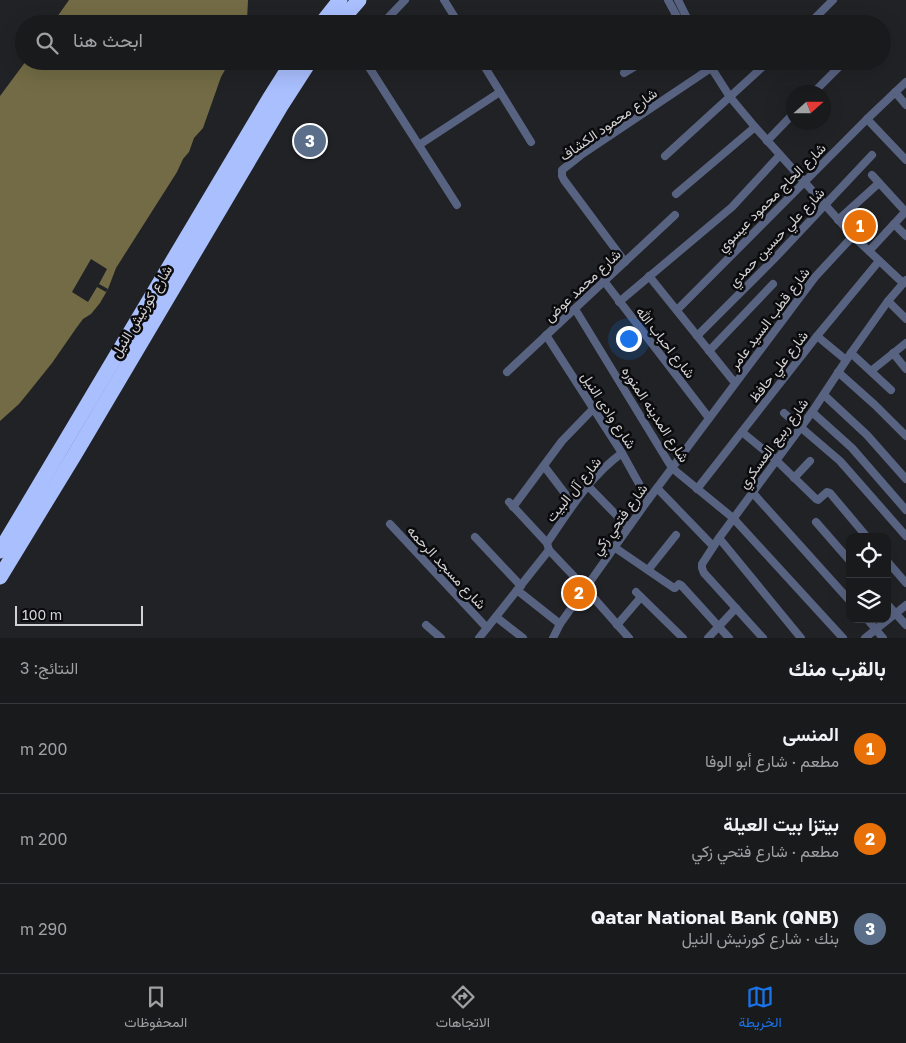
<!DOCTYPE html>
<html lang="ar">
<head>
<meta charset="utf-8">
<style>
  :root { --surface:#181a1c; --page:#252729; --text:#f1f3f6; --muted:#9fa1a3; --line:#36383b; --accent:#1a73e8 }
  body { margin:0; font-family:"Golos Text",Vazirmatn,sans-serif; background:var(--page); color:var(--text); direction:rtl }
  .controls { position:absolute; right:15px; bottom:15px; display:grid; overflow:hidden; border-radius:10px; box-shadow:0 5px 20px #0002 }
  .controls button { width:45px; height:45px; display:grid; place-items:center; padding:0; border:0; border-bottom:1px solid var(--line); background:var(--surface); color:var(--text); font:25px sans-serif }
  .compass { position:absolute; left:786px; top:85px; width:45px; height:45px; border-radius:50%; background:var(--surface); box-shadow:0 5px 20px #0002; rotate:69deg }
  .scale { position:absolute; left:15px; bottom:12px; width:128px; box-sizing:border-box; padding-left:5px; border:2px solid #d2d2d5; border-top:0; font-size:14px; line-height:18px; white-space:nowrap; color:#d2d2d5; -webkit-text-stroke:4px #0b0b0d; paint-order:stroke }
  .you { position:absolute; left:628px; top:338px; width:18px; height:18px; margin:-12px; border:4px solid #fff; border-radius:50%; background:#1a73e8; box-shadow:0 0 0 8px #1a73e833 }
  .badge { display:grid; place-items:center; width:32px; height:32px; border-radius:50%; background:var(--accent); color:#fff; font-size:16px; font-weight:700 }
  .pin { position:absolute; translate:-50% -50%; border:2px solid #fff; box-shadow:0 1px 5px #0006 }
  .list { margin:0; padding:0; list-style:none }
  h2 { display:flex; justify-content:space-between; align-items:center; height:65px; margin:0; padding:0 20px; font-size:21px }
  h2 small { font-size:16px; font-weight:400; color:var(--muted) }
  .list li { display:grid; grid-template-columns:32px 1fr auto; gap:15px; align-items:center; box-sizing:border-box; height:90px; padding:0 20px; border-top:1px solid var(--line) }
  .list b { display:block; font-size:19px; white-space:nowrap }
  .list p { margin:0; font-size:16px; white-space:nowrap; color:var(--muted) }
  .list em { font-size:16px; font-style:normal; color:var(--muted) }
  .icon { flex:none; width:28px; height:28px; fill:none; stroke:currentColor; stroke-width:2; stroke-linecap:round; stroke-linejoin:round }
  .map { position:relative; flex:none; width:906px; height:638px; overflow:hidden; direction:ltr }
  .search { position:absolute; background:var(--surface); box-shadow:0 5px 20px #0002; left:15px; right:15px; top:15px; height:55px; display:flex; align-items:center; gap:12px; box-sizing:border-box; padding:0 18px; border-radius:28px; color:var(--muted); font-size:19px }
  .sheet { height:335px; background:var(--surface) }
  nav { display:flex; justify-content:space-around; align-items:center; box-sizing:border-box; height:70px; border-top:1px solid var(--line); background:var(--surface); font-size:14px; color:var(--muted) }
  nav a { display:grid; justify-items:center; gap:2px }
  nav .on { color:var(--accent) }
  .map>svg:first-child { display:block }
  .water { fill:#726b45 }
  .pier { fill:#202225 }
  .lines { fill:none; stroke-linecap:round; stroke-linejoin:round }
  .street { stroke:#586382; stroke-width:8 }
  .highway { stroke:#a9bffe; stroke-width:15 }
  .labels { text-anchor:middle; dominant-baseline:central; stroke-width:5; stroke-linejoin:round; paint-order:stroke }
  .street-label { font-size:14px; fill:#d2d2d5; stroke:#0b0b0d }
</style>
</head>
<body>
<div class="map">
<svg width="906" height="638" viewBox="0 0 906 638">
  <rect width="100%" height="100%" fill="#202225"/>
  <g class="water">
    <polygon points="69,0 248,0 247,21 247,24 52,24"/>
    <polygon points="26,61 230,61 221,77 203,128 194,138 189,152 183,159 177,172 116,268 108,289 100,303 91,314 83,319 77,327 52,363 28,393 19,404 0,421 0,96"/>
  </g>
  <polygon class="pier" points="91,259 107,269 99,284 108,289 106,292 97,287 88,302 72,292"/>
  <g class="lines">
    <g class="street">
      <polyline points="444,0 459,24"/>
      <polyline points="668,0 681,24"/>
      <polyline points="678,0 690,24"/>
      <polyline points="382,24 405,0"/>
      <polyline points="809,24 833,0"/>
      <polyline points="365,61 457,205"/>
      <polyline points="481,61 531,142"/>
      <polyline points="707,61 730,97 755,127 853,236 903,283"/>
      <polyline points="624,73 644,61"/>
      <polyline points="814,92 842,64"/>
      <polyline points="895,92 906,105"/>
      <polyline points="867,119 906,160"/>
      <polyline points="767,141 794,113"/>
      <polyline points="419,145 500,92"/>
      <polyline points="665,156 769,61"/>
      <polyline points="872,175 905,211"/>
      <polyline points="676,194 755,127"/>
      <polyline points="838,220 879,183"/>
      <polyline points="894,224 906,236"/>
      <polyline points="869,251 906,211"/>
      <polyline points="625,262 564,180 562,176 562,170 581,155 711,68"/>
      <polyline points="649,276 735,383"/>
      <polyline points="604,281 709,418"/>
      <polyline points="888,301 906,319"/>
      <polyline points="619,302 732,207 780,155"/>
      <polyline points="575,309 672,468 733,518 843,638"/>
      <polyline points="677,310 867,119 906,82"/>
      <polyline points="546,335 622,453 648,500"/>
      <polyline points="697,336 774,259 872,155"/>
      <polyline points="817,336 846,360"/>
      <polyline points="709,351 773,284"/>
      <polyline points="851,353 891,390"/>
      <polyline points="893,353 906,369"/>
      <polyline points="871,371 906,343"/>
      <polyline points="507,372 675,215"/>
      <polyline points="838,372 875,405 906,436"/>
      <polyline points="824,395 867,435 906,479"/>
      <polyline points="812,412 852,448 906,510"/>
      <polyline points="784,413 840,461 906,536"/>
      <polyline points="742,432 776,460 816,499 818,500 827,492 830,493 867,537"/>
      <polyline points="544,466 573,504"/>
      <polyline points="794,478 810,461"/>
      <polyline points="588,486 628,527"/>
      <polyline points="657,488 713,546"/>
      <polyline points="697,489 817,336 879,261"/>
      <polyline points="752,492 850,601"/>
      <polyline points="509,502 547,543 549,550 585,588 629,638"/>
      <polyline points="513,507 562,441 593,409"/>
      <polyline points="816,522 850,561"/>
      <polyline points="390,524 487,628"/>
      <polyline points="475,537 521,586"/>
      <polyline points="719,538 801,638"/>
      <path d="M547 543C569 511 590 476 622 453"/>
      <polyline points="614,547 674,588 675,588 679,584 681,585 729,638"/>
      <polyline points="887,561 906,583"/>
      <polyline points="648,570 676,535"/>
      <polyline points="517,590 560,624"/>
      <polyline points="636,592 683,638"/>
      <polyline points="887,604 906,625"/>
      <polyline points="496,617 523,638"/>
      <polyline points="867,619 883,638"/>
      <polyline points="426,625 441,638"/>
      <polyline points="617,625 641,597"/>
      <polyline points="479,638 549,550"/>
      <polyline points="553,638 560,624 648,500 815,277 853,236"/>
      <polyline points="708,638 736,608"/>
      <polyline points="763,638 704,573 702,568 702,564 719,538 812,412 851,353 888,301 906,280"/>
      <polyline points="865,638 906,605"/>
    </g>
    <g class="highway">
      <polyline points="321,24 340,0"/>
      <polyline points="338,24 359,0"/>
      <polyline points="0,551 269,99 293,61"/>
      <polyline points="0,577 75,454 281,106 310,61"/>
    </g>
  </g>
  <g class="labels">
    <g class="street-label">
      <text transform="translate(608 124) rotate(-35)">شارع محمود الكشاف</text>
      <text transform="translate(771 197) rotate(-45)">شارع الحاج محمود عيسوي</text>
      <text transform="translate(776 237) rotate(-46)">شارع علي حسين حمدي</text>
      <text transform="translate(582 285) rotate(-43)">شارع محمد عوض</text>
      <text transform="translate(141 311) rotate(-59)">شارع كورنيش النيل</text>
      <text transform="translate(769 318) rotate(-53)">شارع قطب السيد عامر</text>
      <text transform="translate(666 342) rotate(52)">شارع احباب الله</text>
      <text transform="translate(778 366) rotate(-52)">شارع علي حافظ</text>
      <text transform="translate(609 410) rotate(57)">شارع وادى النيل</text>
      <text transform="translate(656 414) rotate(57)">شارع المدينه المنوره</text>
      <text transform="translate(773 443) rotate(-54)">شارع ربيع العسكري</text>
      <text transform="translate(573 489) rotate(-51)">شارع آل البيت</text>
      <text transform="translate(619 519) rotate(-54)">شارع فتحي زكي</text>
      <text transform="translate(447 567) rotate(47)">شارع مسجد الرحمه</text>
    </g>
  </g>
</svg>
<div class="controls">
<button><svg class="icon" aria-label="locate" viewBox="0 0 24 24"><circle cx="12" cy="12" r="6"/><path d="M12 2v4M12 18v4M2 12h4M18 12h4"/></svg></button>
<button><svg class="icon" aria-label="layers" viewBox="0 0 24 24"><path d="M12 4l9 5-9 5-9-5zM3 14l9 5 9-5"/></svg></button>
</div>
<svg class="compass" viewBox="-18 -18 36 36"><path d="M0-13l5 13h-10z" fill="#e53935"/><path d="M0 13l5-13h-10z" fill="#9fa1a3"/></svg>
<div class="scale">100 m</div>
<div class="you"></div>
<div class="pin badge" style="left:860px;top:226px;background:#e8710a">1</div>
<div class="pin badge" style="left:579px;top:593px;background:#e8710a">2</div>
<div class="pin badge" style="left:310px;top:141px;background:#5c6f8a">3</div>
<div class="search"><svg class="icon" aria-label="search" viewBox="0 0 24 24"><circle cx="10" cy="10" r="6"/><path d="M15 15l6 6"/></svg>ابحث هنا</div>
</div>
<section class="sheet">
<h2>بالقرب منك<small>النتائج: 3</small></h2>
<ul class="list">
<li><span class="badge" style="background:#e8710a">1</span><div><b>المنسى</b><p>مطعم · شارع أبو الوفا</p></div><em>200 m</em></li>
<li><span class="badge" style="background:#e8710a">2</span><div><b>بيتزا بيت العيلة</b><p>مطعم · شارع فتحي زكي</p></div><em>200 m</em></li>
<li><span class="badge" style="background:#5c6f8a">3</span><div><b>Qatar National Bank (QNB)</b><p>بنك · شارع كورنيش النيل</p></div><em>290 m</em></li>
</ul>
</section>
<nav>
<a class="on"><svg class="icon" aria-label="map" viewBox="0 0 24 24"><path d="M3 6l6-2 6 2 6-2v14l-6 2-6-2-6 2zM9 4v14M15 6v14"/></svg>الخريطة</a>
<a><svg class="icon" aria-label="directions" viewBox="0 0 24 24"><path d="M12 3l9 9-9 9-9-9zM9 14v-3h6M13 9l2 2-2 2"/></svg>الاتجاهات</a>
<a><svg class="icon" aria-label="saved" viewBox="0 0 24 24"><path d="M7 4h10v16l-5-4-5 4z"/></svg>المحفوظات</a>
</nav>
</body>
</html>
